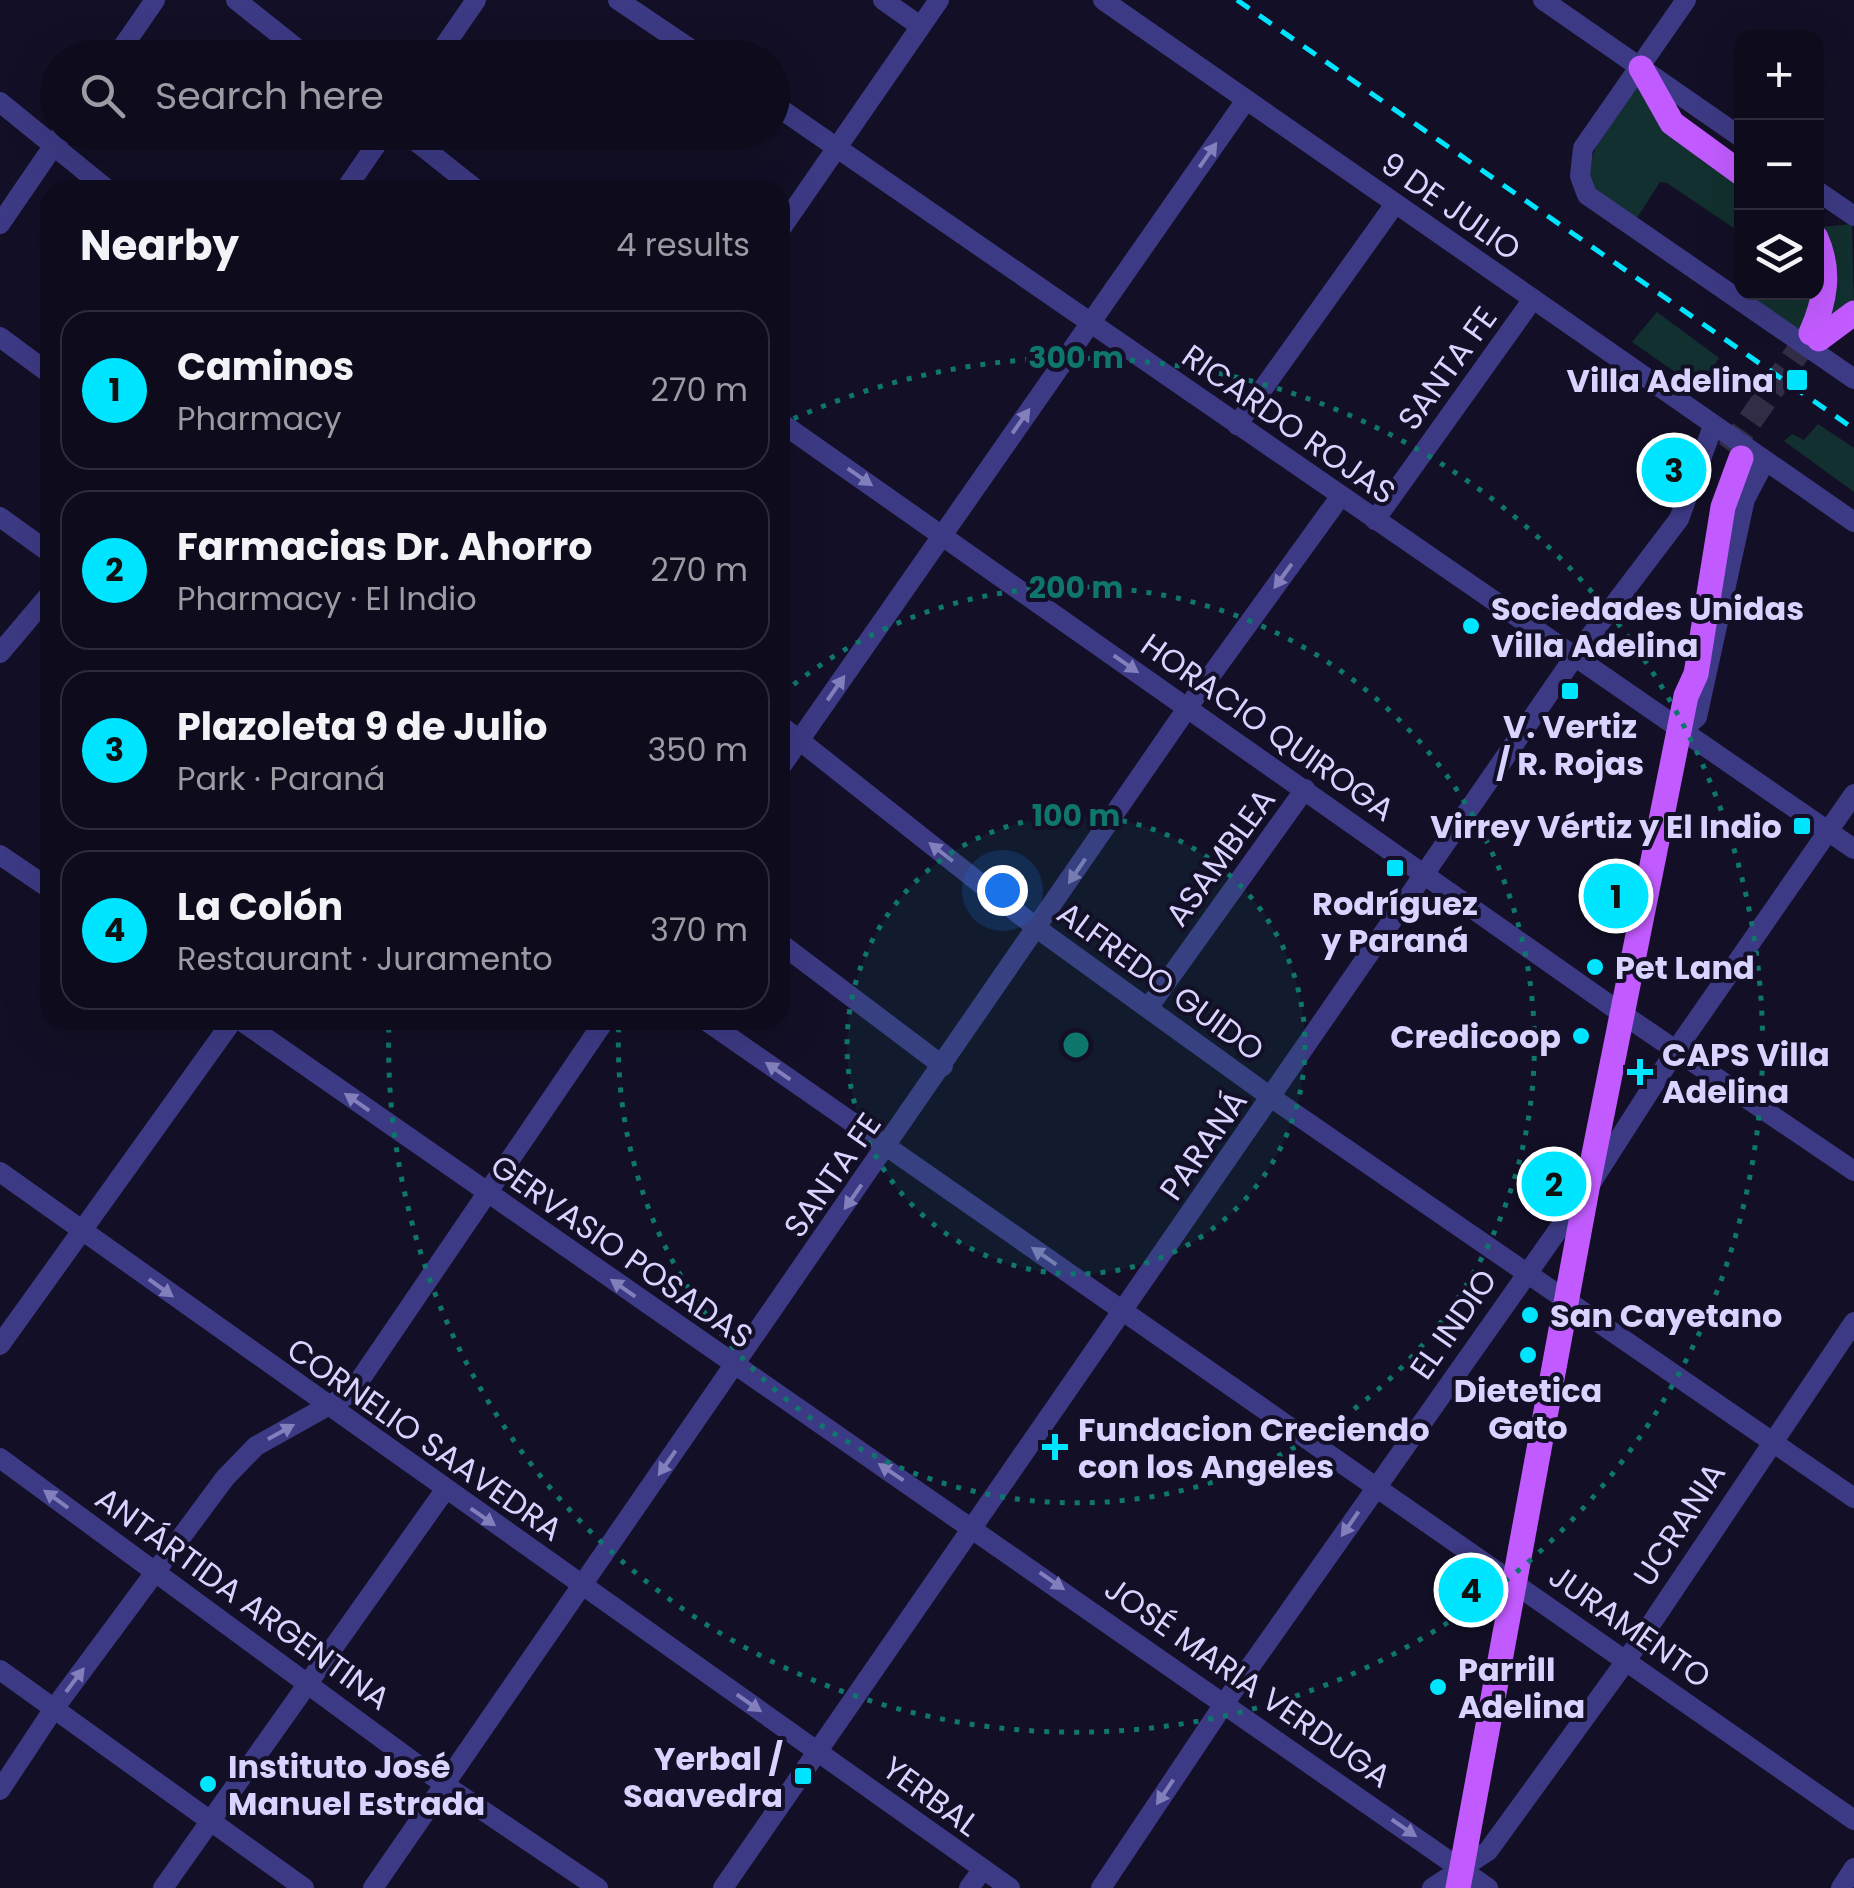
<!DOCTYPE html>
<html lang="en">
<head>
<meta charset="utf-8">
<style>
  :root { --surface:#0e0b1c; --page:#171425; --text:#f1f3f6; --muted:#9b9ba3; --line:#2e2b3b; --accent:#00e5ff }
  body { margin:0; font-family:Poppins,sans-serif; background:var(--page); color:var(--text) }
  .controls { position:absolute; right:30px; top:30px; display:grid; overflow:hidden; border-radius:20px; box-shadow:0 10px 40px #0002 }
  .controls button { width:90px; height:90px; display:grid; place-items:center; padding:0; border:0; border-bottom:2px solid var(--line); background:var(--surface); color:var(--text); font:50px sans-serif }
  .you { position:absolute; left:1002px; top:890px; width:35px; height:35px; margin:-25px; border:8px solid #fff; border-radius:50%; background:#1a73e8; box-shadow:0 0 0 15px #1a73e833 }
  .badge { display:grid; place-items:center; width:65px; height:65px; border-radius:50%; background:var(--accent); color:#111; font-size:32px; font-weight:700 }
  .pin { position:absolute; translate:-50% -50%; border:5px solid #fff; box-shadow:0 2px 10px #0006 }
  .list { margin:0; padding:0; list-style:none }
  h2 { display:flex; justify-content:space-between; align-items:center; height:130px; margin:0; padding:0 40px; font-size:42px }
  h2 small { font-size:32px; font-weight:400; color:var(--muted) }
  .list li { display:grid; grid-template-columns:65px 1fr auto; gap:30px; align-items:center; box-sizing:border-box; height:160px; margin:0 20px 20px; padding:0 20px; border:2px solid var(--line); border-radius:30px }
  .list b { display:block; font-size:38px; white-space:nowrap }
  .list p { margin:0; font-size:32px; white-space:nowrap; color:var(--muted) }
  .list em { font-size:32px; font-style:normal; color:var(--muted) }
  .icon { flex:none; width:55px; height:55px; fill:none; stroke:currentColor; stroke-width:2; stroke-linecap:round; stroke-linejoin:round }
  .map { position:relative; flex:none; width:1854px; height:1888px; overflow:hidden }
  .search { position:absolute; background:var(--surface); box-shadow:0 10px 40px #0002; left:40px; top:40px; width:750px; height:110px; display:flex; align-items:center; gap:25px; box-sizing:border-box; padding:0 35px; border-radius:55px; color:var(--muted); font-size:38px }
  .panel { position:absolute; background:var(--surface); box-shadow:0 10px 40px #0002; left:40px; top:180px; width:750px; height:850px; border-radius:30px }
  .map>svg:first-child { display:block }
  .green { fill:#12302f }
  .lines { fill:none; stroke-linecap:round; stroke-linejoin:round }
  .major-tunnel { stroke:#312d47; stroke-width:25; stroke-dasharray:25 12; stroke-linecap:butt }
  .minor { stroke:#3d3a85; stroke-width:20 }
  .major { stroke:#c25bff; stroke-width:25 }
  .rail { stroke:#00e5ff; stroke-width:5; stroke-dasharray:15 12; stroke-linecap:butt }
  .oneway { fill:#837fbc }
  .ring { fill:none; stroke:#0f766e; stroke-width:5; stroke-dasharray:5 10 }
  .poi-dot { fill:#00e5ff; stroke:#130f26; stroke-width:4 }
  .labels { text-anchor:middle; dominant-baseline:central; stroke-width:8; stroke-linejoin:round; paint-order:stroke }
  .street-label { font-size:32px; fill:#d9d4ff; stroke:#130f26 }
  .poi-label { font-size:32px; font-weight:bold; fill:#d9d4ff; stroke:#130f26; text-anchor:start }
  .centre { fill:#0f766e; stroke:#130f26; stroke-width:5 }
  .ring-label { font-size:30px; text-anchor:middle; font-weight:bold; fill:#0f766e; stroke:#130f26; stroke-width:8; stroke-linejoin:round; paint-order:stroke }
</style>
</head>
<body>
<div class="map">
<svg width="1854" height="1888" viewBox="0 0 1854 1888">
  <rect width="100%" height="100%" fill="#130f26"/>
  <g class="green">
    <path d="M1637 86 1657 120 1741 184V233L1667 183 1660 182 1635 221 1591 187C1584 147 1615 117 1637 86Z"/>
    <polygon points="1852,224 1854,305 1835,318 1827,313 1820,227"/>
    <polygon points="1755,293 1816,293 1803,332 1752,298"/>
    <polygon points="1657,312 1719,358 1698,388 1632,342"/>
    <polygon points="1818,424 1854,448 1854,492 1784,441 1792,434 1804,440"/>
    <polygon points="1689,434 1694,441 1674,501 1652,482"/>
  </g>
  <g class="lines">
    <polyline class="major-tunnel" points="1729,451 1811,333"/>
    <g class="minor">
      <polyline points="236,0 309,58"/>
      <polyline points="618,0 704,58"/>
      <polyline points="883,0 920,26"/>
      <polyline points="1103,0 1854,522"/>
      <polyline points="1543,0 1742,138"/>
      <polyline points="1686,0 1583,148 1580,176 1587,195 1854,379"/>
      <polyline points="115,58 155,0"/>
      <polyline points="436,58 476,0"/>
      <polyline points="0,102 108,190"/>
      <polyline points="772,103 1854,849"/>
      <polyline points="404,132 477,190"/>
      <polyline points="345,190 385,132"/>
      <polyline points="1816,190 1854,216"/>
      <polyline points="0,224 63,132"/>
      <polyline points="780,230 939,0"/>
      <polyline points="0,337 50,374"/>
      <polyline points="780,422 1621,1013 1854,1171"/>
      <polyline points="1237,425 1395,204"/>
      <polyline points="0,517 50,553"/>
      <polyline points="1375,520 1533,299"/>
      <polyline points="0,653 50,594"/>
      <polyline points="780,725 1038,929 1272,1098 1854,1498"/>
      <polyline points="1680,732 1697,717 1745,499 1765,461"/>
      <polyline points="780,768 1246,100"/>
      <polyline points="0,855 50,889"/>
      <polyline points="780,943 943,1066"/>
      <polyline points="1148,1008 1305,789"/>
      <polyline points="240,1020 1488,1888"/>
      <polyline points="705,1020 1854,1820"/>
      <polyline points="0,1172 1010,1888"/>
      <polyline points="0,1345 233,1020"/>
      <polyline points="0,1458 445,1785 598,1888"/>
      <polyline points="0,1670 304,1888"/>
      <polyline points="0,1790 53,1710 225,1478 256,1446 351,1393 605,1020"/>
      <polyline points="163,1888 445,1490"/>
      <polyline points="373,1888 1188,707 1340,497"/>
      <polyline points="723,1888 1575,656 1679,519 1713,426"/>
      <polyline points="969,1888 983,1869"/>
      <polyline points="1101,1888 1226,1701 1587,1189 1676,1050 1854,794"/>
      <polyline points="1432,1888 1488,1851 1626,1661 1854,1322"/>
      <polyline points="1841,1888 1854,1868"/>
    </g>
    <g class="major">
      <polyline points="1641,68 1672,123 1742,174"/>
      <path d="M1811 333C1825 302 1831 271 1816 238"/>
      <polyline points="1819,339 1854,313"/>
      <polyline points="1458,1888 1587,1189 1686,696 1696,674 1723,507 1741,458"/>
    </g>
    <polyline class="rail" points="1237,0 1854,429"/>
  </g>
  <defs><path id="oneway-solid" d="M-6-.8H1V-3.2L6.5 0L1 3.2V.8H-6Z" transform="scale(2.5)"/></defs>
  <g class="oneway">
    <use href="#oneway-solid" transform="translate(1208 155) rotate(-55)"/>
    <use href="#oneway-solid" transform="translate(1021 421) rotate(-55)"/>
    <use href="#oneway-solid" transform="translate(860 477) rotate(35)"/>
    <use href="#oneway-solid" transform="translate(1283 576) rotate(126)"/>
    <use href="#oneway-solid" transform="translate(1126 664) rotate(35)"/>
    <use href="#oneway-solid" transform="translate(836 688) rotate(-55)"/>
    <use href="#oneway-solid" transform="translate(941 852) rotate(-142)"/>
    <use href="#oneway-solid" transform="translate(1077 871) rotate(124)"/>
    <use href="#oneway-solid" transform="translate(778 1071) rotate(-145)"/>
    <use href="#oneway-solid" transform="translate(357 1102) rotate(-145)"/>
    <use href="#oneway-solid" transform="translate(853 1197) rotate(125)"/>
    <use href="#oneway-solid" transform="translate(1044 1256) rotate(-145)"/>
    <use href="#oneway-solid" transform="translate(161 1288) rotate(36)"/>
    <use href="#oneway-solid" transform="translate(623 1288) rotate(-145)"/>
    <use href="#oneway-solid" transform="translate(281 1432) rotate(-29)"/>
    <use href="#oneway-solid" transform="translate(667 1463) rotate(125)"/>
    <use href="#oneway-solid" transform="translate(891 1472) rotate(-146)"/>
    <use href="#oneway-solid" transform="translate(56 1499) rotate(-144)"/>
    <use href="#oneway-solid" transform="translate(483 1517) rotate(35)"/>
    <use href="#oneway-solid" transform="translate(1350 1524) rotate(125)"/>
    <use href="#oneway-solid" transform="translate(1052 1581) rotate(35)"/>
    <use href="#oneway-solid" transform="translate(75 1680) rotate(-53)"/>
    <use href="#oneway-solid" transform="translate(749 1703) rotate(35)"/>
    <use href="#oneway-solid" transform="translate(1165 1792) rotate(124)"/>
    <use href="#oneway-solid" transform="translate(1404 1828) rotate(35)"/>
  </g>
  <circle cx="1076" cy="1045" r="229" fill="#0f766e" fill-opacity=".12"/>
  <g class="ring">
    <circle cx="1076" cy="1045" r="229"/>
    <path d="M782 694A458 458 0 1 1 619 1021"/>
    <path d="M780 425A687 687 0 1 1 389 1021"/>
  </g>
  <g class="poi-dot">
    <rect x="1785" y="368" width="24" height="24" rx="5"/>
    <circle cx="1471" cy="626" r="10"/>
    <rect x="1560" y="681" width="20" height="20" rx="5"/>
    <rect x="1792" y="816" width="20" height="20" rx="5"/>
    <rect x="1385" y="858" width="20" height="20" rx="5"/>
    <circle cx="1595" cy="967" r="10"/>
    <circle cx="1581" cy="1036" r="10"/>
    <path d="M1635 1057h10v10h10v10h-10v10h-10v-10h-10v-10h10z"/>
    <circle cx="1530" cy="1315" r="10"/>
    <circle cx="1528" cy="1355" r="10"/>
    <path d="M1050 1432h10v10h10v10h-10v10h-10v-10h-10v-10h10z"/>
    <circle cx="1438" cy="1687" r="10"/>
    <rect x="793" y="1766" width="20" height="20" rx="5"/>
    <circle cx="208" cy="1784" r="10"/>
  </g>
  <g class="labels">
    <g class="street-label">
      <text transform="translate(1451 206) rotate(35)">9 DE JULIO</text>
      <text transform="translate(1447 368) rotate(-54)">SANTA FE</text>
      <text transform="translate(1289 424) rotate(35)">RICARDO ROJAS</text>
      <text transform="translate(1268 727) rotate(35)">HORACIO QUIROGA</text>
      <text transform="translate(1220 857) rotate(-54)">ASAMBLEA</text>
      <text transform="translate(1161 981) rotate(36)">ALFREDO GUIDO</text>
      <text transform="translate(1203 1145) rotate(-55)">PARANÁ</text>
      <text transform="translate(832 1175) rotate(-55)">SANTA FE</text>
      <text transform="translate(622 1251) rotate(35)">GERVASIO POSADAS</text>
      <text transform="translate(1453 1324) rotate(-55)">EL INDIO</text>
      <text transform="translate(425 1439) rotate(35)">CORNELIO SAAVEDRA</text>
      <text transform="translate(1679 1524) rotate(-57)">UCRANIA</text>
      <text transform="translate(243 1598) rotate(36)">ANTÁRTIDA ARGENTINA</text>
      <text transform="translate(1630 1626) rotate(35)">JURAMENTO</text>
      <text transform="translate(1248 1682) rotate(35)">JOSÉ MARIA VERDUGA</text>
      <text transform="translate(931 1796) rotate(36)">YERBAL</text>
    </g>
    <g class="poi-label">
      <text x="1774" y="380" text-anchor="end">Villa Adelina</text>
      <text x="1491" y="608">Sociedades Unidas<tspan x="1491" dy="37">Villa Adelina</tspan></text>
      <text x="1570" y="726" text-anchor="middle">V. Vertiz<tspan x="1570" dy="37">/ R. Rojas</tspan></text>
      <text x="1782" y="826" text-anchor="end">Virrey Vértiz y El Indio</text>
      <text x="1395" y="903" text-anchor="middle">Rodríguez<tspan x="1395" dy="37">y Paraná</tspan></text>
      <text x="1615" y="967">Pet Land</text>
      <text x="1561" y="1036" text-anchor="end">Credicoop</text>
      <text x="1662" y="1054">CAPS Villa<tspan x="1662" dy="37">Adelina</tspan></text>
      <text x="1550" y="1315">San Cayetano</text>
      <text x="1528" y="1390" text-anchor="middle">Dietetica<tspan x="1528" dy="37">Gato</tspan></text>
      <text x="1078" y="1429">Fundacion Creciendo<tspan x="1078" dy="37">con los Angeles</tspan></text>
      <text x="1458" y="1669">Parrill<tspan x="1458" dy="37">Adelina</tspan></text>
      <text x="783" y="1758" text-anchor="end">Yerbal /<tspan x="783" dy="37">Saavedra</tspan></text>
      <text x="228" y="1766">Instituto José<tspan x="228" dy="37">Manuel Estrada</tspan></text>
    </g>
  </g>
  <circle cx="1076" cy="1045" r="15" class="centre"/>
  <g class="ring-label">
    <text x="1076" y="368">300 m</text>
    <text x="1076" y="598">200 m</text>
    <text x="1076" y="826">100 m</text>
  </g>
</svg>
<div class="controls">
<button>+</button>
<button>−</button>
<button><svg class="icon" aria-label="layers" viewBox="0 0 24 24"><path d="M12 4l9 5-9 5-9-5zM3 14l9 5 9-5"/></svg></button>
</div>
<div class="you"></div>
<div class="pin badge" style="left:1616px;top:896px">1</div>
<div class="pin badge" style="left:1554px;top:1184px">2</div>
<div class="pin badge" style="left:1674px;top:470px">3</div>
<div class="pin badge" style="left:1471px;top:1590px">4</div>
<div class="search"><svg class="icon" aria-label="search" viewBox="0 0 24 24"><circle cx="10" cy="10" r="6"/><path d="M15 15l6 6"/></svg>Search here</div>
<section class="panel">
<h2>Nearby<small>4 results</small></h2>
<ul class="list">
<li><span class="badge">1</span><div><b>Caminos</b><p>Pharmacy</p></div><em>270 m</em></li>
<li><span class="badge">2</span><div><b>Farmacias Dr. Ahorro</b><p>Pharmacy · El Indio</p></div><em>270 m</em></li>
<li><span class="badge">3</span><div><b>Plazoleta 9 de Julio</b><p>Park · Paraná</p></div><em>350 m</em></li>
<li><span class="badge">4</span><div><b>La Colón</b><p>Restaurant · Juramento</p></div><em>370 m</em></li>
</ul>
</section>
</div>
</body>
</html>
